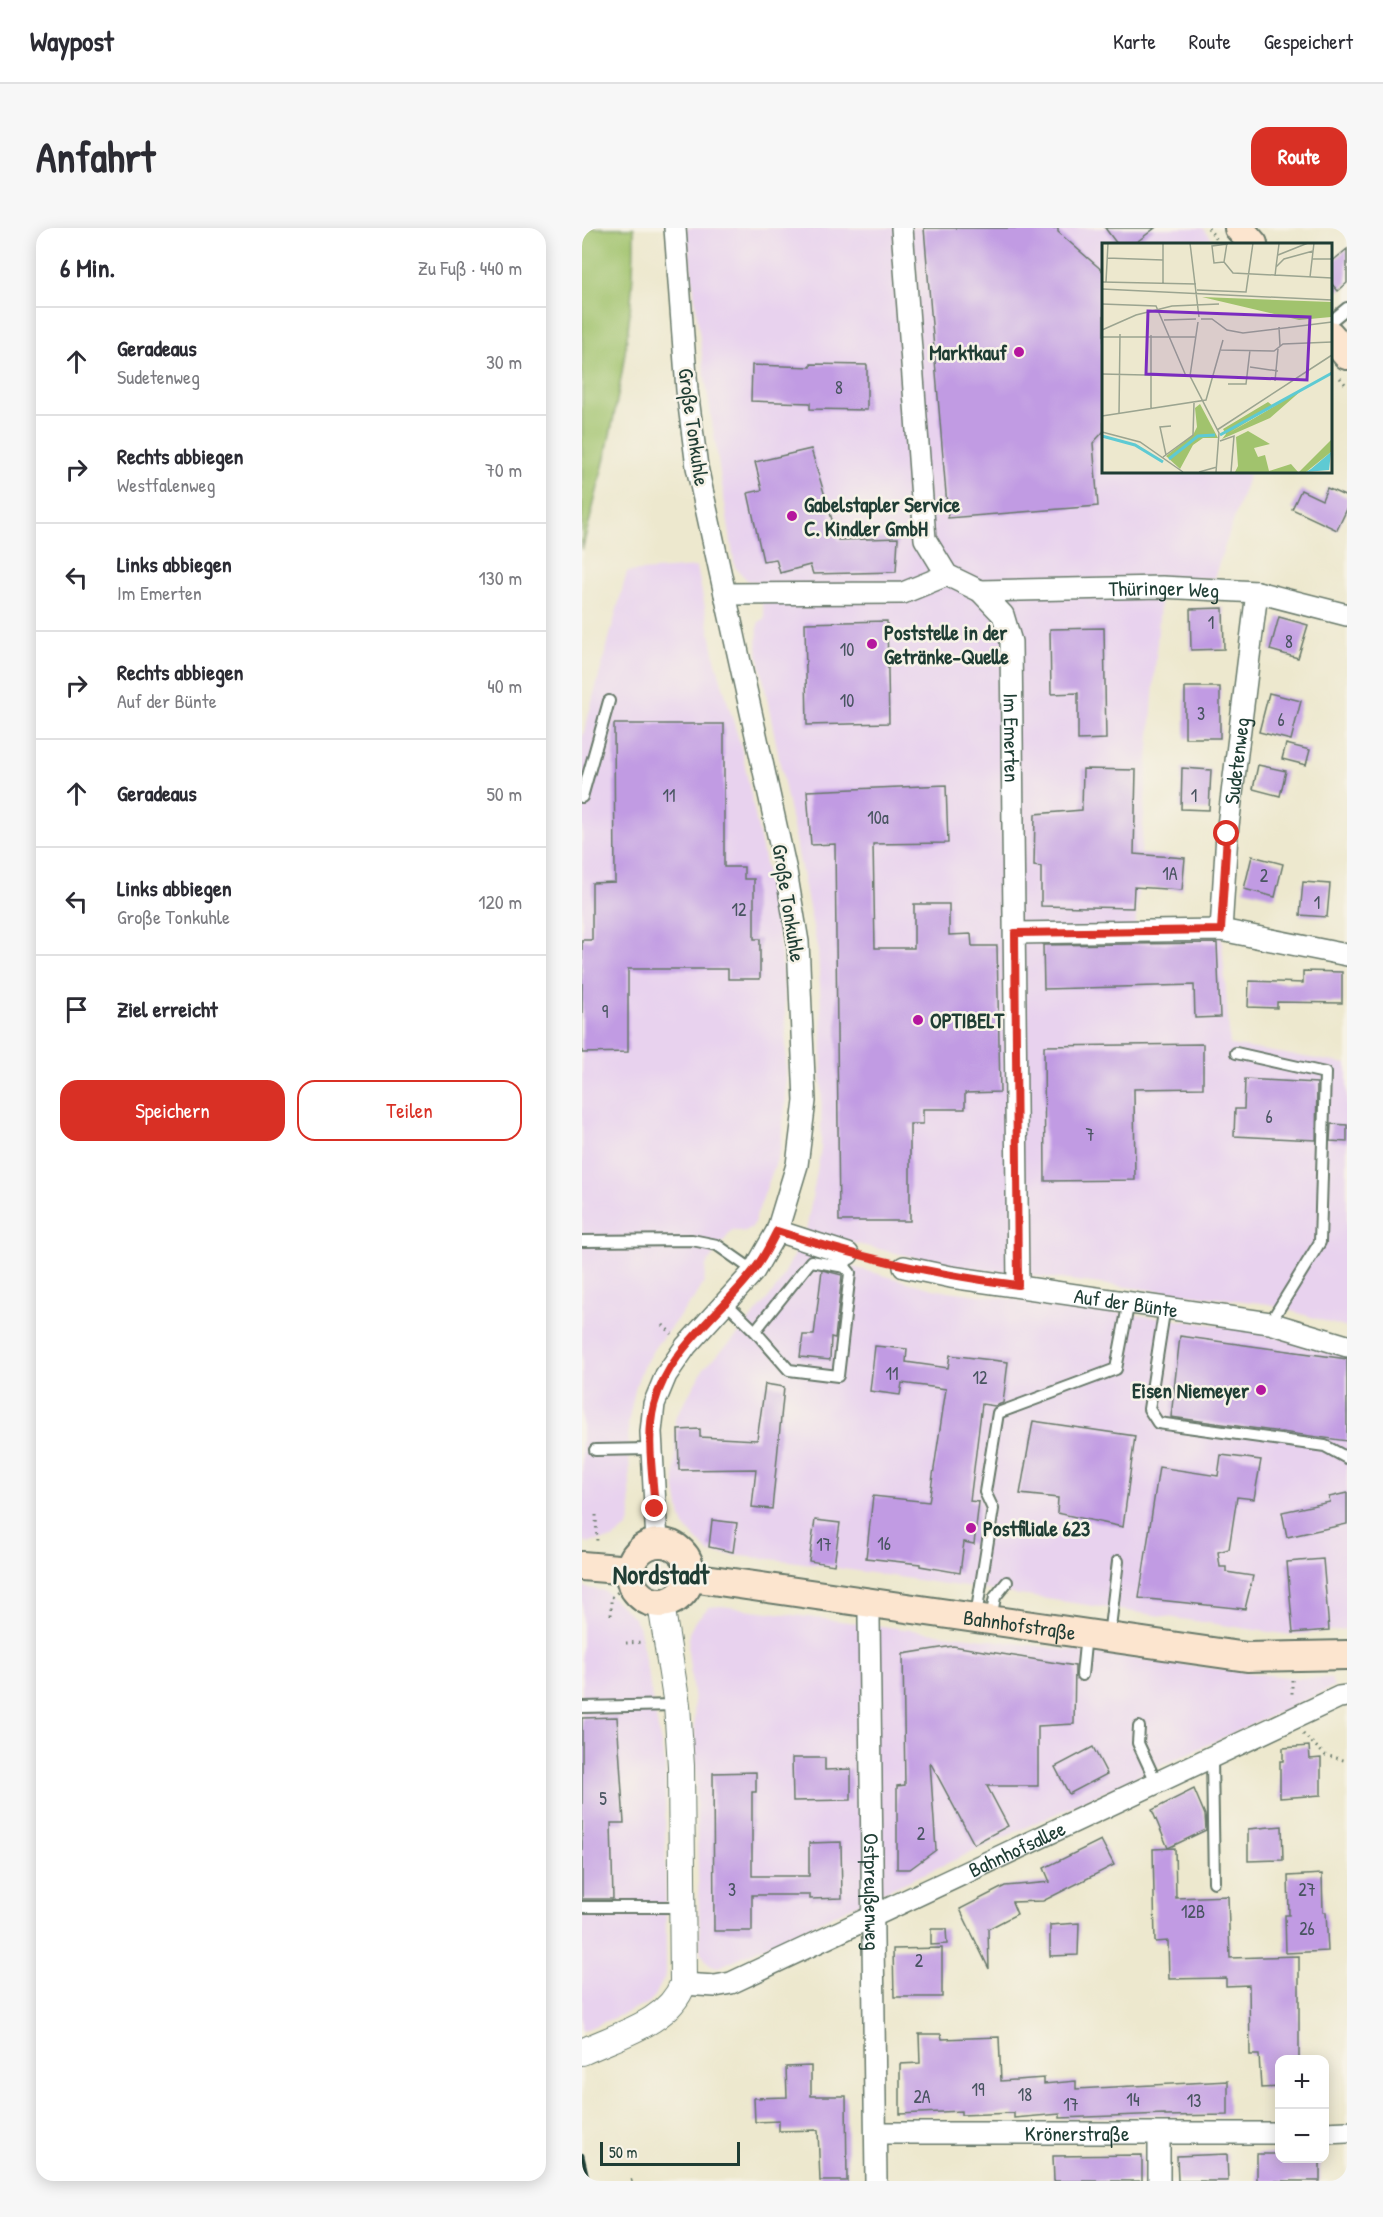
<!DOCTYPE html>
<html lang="de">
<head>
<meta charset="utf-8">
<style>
  :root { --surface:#fff; --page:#f7f7f7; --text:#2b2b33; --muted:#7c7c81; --line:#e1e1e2; --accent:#d93025 }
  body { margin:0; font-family:"Patrick Hand",sans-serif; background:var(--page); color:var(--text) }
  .controls { position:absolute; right:18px; bottom:18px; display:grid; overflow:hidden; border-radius:12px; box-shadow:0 3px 15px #0003 }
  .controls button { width:54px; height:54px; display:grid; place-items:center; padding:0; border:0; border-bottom:2px solid var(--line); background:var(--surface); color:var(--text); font:30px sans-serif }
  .scale { position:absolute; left:18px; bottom:15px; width:140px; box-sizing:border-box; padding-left:6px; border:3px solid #1f3d34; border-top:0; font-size:16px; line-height:21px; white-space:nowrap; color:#1f3d34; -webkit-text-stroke:4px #f7f3e8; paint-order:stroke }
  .stop { position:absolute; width:18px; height:18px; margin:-14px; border:4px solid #d93025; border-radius:50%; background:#fff }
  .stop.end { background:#d93025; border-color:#fff; box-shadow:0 2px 6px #0008 }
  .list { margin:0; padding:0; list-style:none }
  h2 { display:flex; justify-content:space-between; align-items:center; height:78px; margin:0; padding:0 24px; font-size:26px }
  h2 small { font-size:20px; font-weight:400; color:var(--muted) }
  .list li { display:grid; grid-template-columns:39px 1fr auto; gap:18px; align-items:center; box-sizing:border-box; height:108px; padding:0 24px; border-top:2px solid var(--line) }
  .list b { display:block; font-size:22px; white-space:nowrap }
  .list p { margin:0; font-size:20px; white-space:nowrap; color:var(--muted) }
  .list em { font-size:20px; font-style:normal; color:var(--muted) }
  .actions { display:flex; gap:12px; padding:18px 24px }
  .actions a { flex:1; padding:14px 0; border:2px solid var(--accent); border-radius:18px; text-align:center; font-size:21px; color:var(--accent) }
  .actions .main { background:var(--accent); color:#fff }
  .icon { flex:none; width:33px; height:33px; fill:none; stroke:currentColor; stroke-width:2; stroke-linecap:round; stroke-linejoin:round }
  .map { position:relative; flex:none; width:765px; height:1953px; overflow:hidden; border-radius:18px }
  header { display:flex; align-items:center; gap:36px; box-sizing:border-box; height:84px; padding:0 30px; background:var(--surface); border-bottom:2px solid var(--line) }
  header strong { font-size:28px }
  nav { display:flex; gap:33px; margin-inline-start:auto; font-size:21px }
  .intro { display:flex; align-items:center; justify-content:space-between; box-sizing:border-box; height:144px; padding:0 36px }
  h1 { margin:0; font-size:42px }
  .button { padding:15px 27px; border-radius:18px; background:var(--accent); color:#fff; font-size:21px; font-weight:700 }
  main { display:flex; gap:36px; padding:0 36px }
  aside { flex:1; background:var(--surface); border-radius:18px; box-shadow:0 3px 15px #0003 }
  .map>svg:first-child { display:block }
  .built { fill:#e8d2ee }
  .green { fill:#a1c36d; stroke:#608050; stroke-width:1.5 }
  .building { fill:#c19be3 }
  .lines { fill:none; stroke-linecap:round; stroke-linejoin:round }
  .service-casing { stroke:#67796a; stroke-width:14 }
  .minor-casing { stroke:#67796a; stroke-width:24 }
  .tertiary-casing { stroke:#67796a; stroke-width:28 }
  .secondary-casing { stroke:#67796a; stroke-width:32 }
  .path { stroke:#67796a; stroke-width:3; stroke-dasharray:1.5 4.5; stroke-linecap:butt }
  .service { stroke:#fff; stroke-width:10 }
  .minor { stroke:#fff; stroke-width:21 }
  .tertiary { stroke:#fff; stroke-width:26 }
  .secondary { stroke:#fce5cf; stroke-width:28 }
  .rail { stroke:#1f3d34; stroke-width:4.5 }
  .route { stroke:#d93025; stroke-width:8 }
  .poi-dot { fill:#b5179e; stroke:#f7f3e8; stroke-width:2 }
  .labels { text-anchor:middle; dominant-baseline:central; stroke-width:5; stroke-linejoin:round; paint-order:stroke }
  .number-label { font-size:18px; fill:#485460 }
  .poi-label { font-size:21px; font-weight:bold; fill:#1f3d34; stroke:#f7f3e8; text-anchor:start }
  .street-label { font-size:21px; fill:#1f3d34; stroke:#f7f3e8 }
  .district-label { font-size:27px; font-weight:bold; fill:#1f3d34; stroke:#f7f3e8 }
  .inset-river { fill:none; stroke:#5ecad3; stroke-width:3 }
  .inset-road { fill:none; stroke:#9ba490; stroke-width:1.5 }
  .view { fill:#7b2cbf; fill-opacity:0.15; stroke:#7b2cbf; stroke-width:3 }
  .inset-edge { fill:none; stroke:#1f3d34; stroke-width:3 }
</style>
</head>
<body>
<header>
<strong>Waypost</strong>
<nav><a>Karte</a><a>Route</a><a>Gespeichert</a></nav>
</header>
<div class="intro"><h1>Anfahrt</h1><a class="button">Route</a></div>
<main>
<aside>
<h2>6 Min.<small>Zu Fuß · 440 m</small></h2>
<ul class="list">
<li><svg class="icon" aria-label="ahead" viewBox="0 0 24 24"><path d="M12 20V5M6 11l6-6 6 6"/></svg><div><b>Geradeaus</b><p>Sudetenweg</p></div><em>30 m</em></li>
<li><svg class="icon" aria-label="right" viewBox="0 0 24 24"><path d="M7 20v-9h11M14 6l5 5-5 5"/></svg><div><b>Rechts abbiegen</b><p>Westfalenweg</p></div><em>70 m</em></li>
<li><svg class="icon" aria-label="left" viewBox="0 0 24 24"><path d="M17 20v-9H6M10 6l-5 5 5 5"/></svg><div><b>Links abbiegen</b><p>Im Emerten</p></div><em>130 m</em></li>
<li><svg class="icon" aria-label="right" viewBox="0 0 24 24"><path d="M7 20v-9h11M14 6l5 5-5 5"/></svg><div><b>Rechts abbiegen</b><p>Auf der Bünte</p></div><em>40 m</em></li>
<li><svg class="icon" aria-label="ahead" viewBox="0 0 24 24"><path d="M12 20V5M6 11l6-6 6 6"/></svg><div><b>Geradeaus</b></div><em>50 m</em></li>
<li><svg class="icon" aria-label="left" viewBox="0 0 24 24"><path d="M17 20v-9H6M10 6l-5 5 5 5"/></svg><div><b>Links abbiegen</b><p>Große Tonkuhle</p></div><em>120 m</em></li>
<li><svg class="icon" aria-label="arrive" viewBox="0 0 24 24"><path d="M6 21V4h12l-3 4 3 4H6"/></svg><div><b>Ziel erreicht</b></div></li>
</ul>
<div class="actions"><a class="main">Speichern</a><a>Teilen</a></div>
</aside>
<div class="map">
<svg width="765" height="1953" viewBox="0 0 765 1953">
  <rect width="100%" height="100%" fill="#f7f3e8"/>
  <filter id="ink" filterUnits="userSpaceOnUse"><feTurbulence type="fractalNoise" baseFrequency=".0167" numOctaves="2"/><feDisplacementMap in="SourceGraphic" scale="12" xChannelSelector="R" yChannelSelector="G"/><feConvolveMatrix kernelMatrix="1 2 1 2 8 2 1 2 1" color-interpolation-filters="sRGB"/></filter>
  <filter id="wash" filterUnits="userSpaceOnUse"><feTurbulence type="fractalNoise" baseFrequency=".008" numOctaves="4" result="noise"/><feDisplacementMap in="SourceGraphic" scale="24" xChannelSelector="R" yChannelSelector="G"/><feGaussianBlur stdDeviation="1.35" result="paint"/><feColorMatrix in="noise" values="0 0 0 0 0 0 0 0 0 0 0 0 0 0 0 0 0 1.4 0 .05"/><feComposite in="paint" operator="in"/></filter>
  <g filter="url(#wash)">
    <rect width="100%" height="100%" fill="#ede8ce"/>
    <g class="built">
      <polygon points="104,0 621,0 635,16 522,16 522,243 668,243 632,350 580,350 553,703 639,702 648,817 765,836 765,1100 687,1076 369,1038 224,1004 239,920 240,799 236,724 175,420 176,395 183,390 175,354 166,353 153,339 123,150"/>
      <polygon points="115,339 134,435 159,519 196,698 203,770 204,827 204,871 198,923 170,1000 164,1004 150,1002 124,1037 122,1054 116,1065 73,1119 61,1139 54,1157 46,1195 49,1289 46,1299 31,1311 3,1315 0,1313 0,511 45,344"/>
      <polygon points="214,1023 351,1061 658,1100 765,1127 765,1401 711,1407 681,1403 208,1333 128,1325 102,1298 99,1290 93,1257 93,1191 122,1140 155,1108 196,1058"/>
      <polygon points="0,1359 23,1363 52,1390 57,1399 83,1538 84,1746 73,1768 65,1776 0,1803"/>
      <polygon points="139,1378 678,1446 715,1450 749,1450 752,1459 137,1739 127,1737 118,1723 112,1474 106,1422 107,1405 113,1393 127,1379"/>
    </g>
    <path class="green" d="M0 0H52C53 110 28 216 0 322Z"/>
    <g id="blocks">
      <g class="building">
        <polygon points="342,0 476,0 476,4 522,44 522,203 511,215 516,278 366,290"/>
        <polygon points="523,0 573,0 552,16 535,16"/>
        <polygon points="765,21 765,55 756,63 748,54 748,35"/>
        <polygon points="229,136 285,137 285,182 228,181 228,175 169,173 170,137 229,139"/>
        <polygon points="229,221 256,312 316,310 314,344 231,346 228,337 198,345 194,331 181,333 166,265 180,262 173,234"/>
        <polygon points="745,260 765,269 765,281 755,302 710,281 719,262 740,272"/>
        <polygon points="641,380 642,421 609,422 608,381"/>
        <polygon points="697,389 726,397 716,430 688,422"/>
        <polygon points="305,393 307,495 225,497 223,395"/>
        <polygon points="522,400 524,511 496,512 496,465 469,466 468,401"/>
        <rect x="603" y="459" width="35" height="51"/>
        <polygon points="687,465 719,473 709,512 677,504"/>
        <polygon points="32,496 142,496 142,639 162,639 162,651 172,651 172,711 178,711 178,751 146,751 146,741 46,741 46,824 0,825 0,712 10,712 10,655 33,654"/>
        <polygon points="704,516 728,522 724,537 700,531"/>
        <polygon points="676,537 704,543 698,568 671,561"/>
        <polygon points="600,540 629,542 627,582 599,581"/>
        <polygon points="501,541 554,542 552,626 603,630 600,662 552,659 551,680 459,678 459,639 452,638 453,586 500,582"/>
        <polygon points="364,557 366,615 291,616 293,720 332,720 332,676 367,676 367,707 389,706 390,718 415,718 418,864 383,865 383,881 341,881 341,896 328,896 328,993 257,993 253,616 229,617 225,563"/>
        <polygon points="670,628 701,636 693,669 662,661"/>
        <polygon points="721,654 748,656 745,689 718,687"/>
        <polygon points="635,715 638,789 613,790 612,757 462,761 461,717"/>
        <polygon points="721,743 760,744 760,775 695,774 695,780 666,779 667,753 721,755"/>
        <polygon points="621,816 621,860 552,861 553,952 463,953 462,818"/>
        <polygon points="663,851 735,855 734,912 652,908 653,881 662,881"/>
        <polygon points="749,896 765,897 765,914 748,913"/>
        <polygon points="240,1042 260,1047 253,1110 249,1109 248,1132 218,1129 221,1107 232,1107"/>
        <polygon points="598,1108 765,1131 765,1213 589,1189"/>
        <polygon points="293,1118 325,1121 324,1134 366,1140 368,1127 426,1134 421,1175 413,1178 400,1176 388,1273 397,1274 392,1316 382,1314 378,1345 338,1338 338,1336 284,1330 291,1268 347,1274 364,1161 320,1155 318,1167 288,1163"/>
        <polygon points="183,1156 202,1159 190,1281 170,1279 174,1241 97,1242 96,1202 118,1201 118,1209 175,1212"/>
        <polygon points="451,1193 553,1208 541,1299 475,1285 476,1270 438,1266"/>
        <polygon points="639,1227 679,1232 672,1271 655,1269 647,1321 636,1324 638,1339 644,1339 644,1344 671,1348 663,1381 557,1370 577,1239 636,1248"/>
        <polygon points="765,1265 765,1296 705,1309 700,1284 748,1274 747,1269"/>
        <polygon points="130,1292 155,1295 151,1324 127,1319"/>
        <polygon points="233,1292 258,1295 252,1337 227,1333"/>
        <polygon points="741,1331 747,1402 711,1405 705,1334"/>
        <polygon points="371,1418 493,1438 492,1496 456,1498 456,1558 405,1558 426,1598 392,1616 348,1534 354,1622 328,1641 315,1641 315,1558 323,1557 321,1426"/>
        <polygon points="35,1489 42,1595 29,1595 31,1671 0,1671 0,1490"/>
        <polygon points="727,1518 728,1531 739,1530 739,1567 698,1570 698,1533 701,1533 701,1520"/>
        <polygon points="511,1519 525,1546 487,1566 473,1539"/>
        <polygon points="210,1530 243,1530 243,1542 269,1541 269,1572 211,1573"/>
        <polygon points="174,1544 174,1564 170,1564 170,1648 227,1648 227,1615 259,1614 260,1670 228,1671 228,1667 170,1667 170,1703 132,1703 131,1545"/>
        <polygon points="612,1561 623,1587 624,1602 586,1620 570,1582"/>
        <polygon points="700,1598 701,1632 666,1633 666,1601"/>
        <polygon points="519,1612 532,1637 461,1673 430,1674 435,1686 406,1701 407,1741 378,1681 423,1658 468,1654 462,1640"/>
        <polygon points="593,1620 594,1670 646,1668 648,1730 717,1728 717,1832 698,1832 698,1859 679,1860 677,1827 668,1827 667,1757 644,1758 644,1750 587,1751 586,1713 573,1714 571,1621"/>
        <polygon points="740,1646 741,1684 744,1684 746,1723 704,1725 703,1687 707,1687 706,1648"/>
        <polygon points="497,1695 496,1727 468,1728 468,1697"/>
        <polygon points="349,1701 364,1701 365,1716 349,1717"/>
        <polygon points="360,1720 360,1769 312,1769 311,1721"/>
        <polygon points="337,1806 359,1806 360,1811 417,1809 419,1853 462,1850 462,1856 494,1853 494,1861 646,1853 646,1887 583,1888 583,1886 478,1890 478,1886 432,1890 432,1885 379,1887 379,1883 318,1886 318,1836 338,1835"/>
        <polygon points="229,1838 229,1868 264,1868 265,1953 238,1953 236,1902 197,1903 197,1893 173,1894 172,1870 205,1869 204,1839"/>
        <polygon points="645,1926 646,1953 596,1953 595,1928"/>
        <polygon points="675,1926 698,1926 698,1930 738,1930 738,1953 675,1953"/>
        <polygon points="560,1927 560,1953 472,1953 471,1928"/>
      </g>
    </g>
  </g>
  <g filter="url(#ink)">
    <use href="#blocks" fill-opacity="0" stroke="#67796a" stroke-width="1.5"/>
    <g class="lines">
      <defs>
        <g id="service">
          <polyline points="748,94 765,80"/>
          <polyline points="0,569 27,473"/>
          <polyline points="654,825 743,845 738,1014 688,1095"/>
          <polyline points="0,1013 110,1012 135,1017 172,1043"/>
          <polyline points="263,1039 229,1033 173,1103 207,1142 256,1148 268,1045 263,1039 266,1026"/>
          <polyline points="143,1074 173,1103"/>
          <polyline points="583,1078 567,1181 576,1195 743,1218 765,1230"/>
          <polyline points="13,1222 69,1221"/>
          <polyline points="394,1388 411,1281 403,1264 416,1185 534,1141 547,1073"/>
          <polyline points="409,1391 413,1369 425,1354"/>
          <polyline points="527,1408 536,1333"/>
          <polyline points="500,1447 504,1406"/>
          <polyline points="0,1479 95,1477"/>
          <polyline points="557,1499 556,1515 575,1556"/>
          <polyline points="630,1531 632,1654"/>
          <polyline points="0,1679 102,1679"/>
        </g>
        <g id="minor">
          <path id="s1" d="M320 0 343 311 365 347 398 363 421 387 429 414 436 1057"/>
          <path id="s2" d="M398 363 580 359 675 364 765 387"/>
          <polyline points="143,366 321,365 365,347"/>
          <path id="s3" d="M639 702 645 606 675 364"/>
          <polyline points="433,705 639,702 765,727"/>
          <polyline points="195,1003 266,1026"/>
          <path id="s4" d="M322 1039 369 1049 688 1095 765 1118"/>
          <polyline points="75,1314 69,1204 72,1176 84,1147 104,1118 172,1043 195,1003 215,937 223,873 216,714 204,643 115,239 105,162 93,0"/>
          <path id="s5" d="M289 1374 287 1389 294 1953"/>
          <path id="s6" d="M101 1756 133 1758 149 1755 757 1469 765 1468"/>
          <path id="s7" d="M294 1905H698"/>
          <polyline points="742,1905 765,1904"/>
          <polyline points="577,1906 577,1953"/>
        </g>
        <path id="tertiary" d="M0 1824C35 1807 87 1795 101 1756L99 1538 95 1477 79 1376"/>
        <g id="secondary">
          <polyline points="657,0 671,16"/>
          <polyline points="748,107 765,127"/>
          <circle cx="78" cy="1345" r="30"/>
          <polyline points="0,1338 48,1342"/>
          <path id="s8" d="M109 1349 665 1429 765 1427"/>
        </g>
      </defs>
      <use href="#service" class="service-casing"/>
      <use href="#minor" class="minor-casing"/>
      <use href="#tertiary" class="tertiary-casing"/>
      <use href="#secondary" class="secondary-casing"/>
      <g class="path">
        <polyline points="626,0 636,13"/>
        <polyline points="758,150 765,158"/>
        <polyline points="283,1030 303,1034"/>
        <polyline points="81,1097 90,1106"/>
        <polyline points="14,1287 15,1315"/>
        <polyline points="29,1387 29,1370 36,1364"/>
        <polyline points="44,1415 62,1414"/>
        <polyline points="710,1452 710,1470"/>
        <polyline points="721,1506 743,1527 765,1533"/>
        <polyline points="49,1953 52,1952"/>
      </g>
      <use href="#service" class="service"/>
      <use href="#minor" class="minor"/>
      <use href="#tertiary" class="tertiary"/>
      <use href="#secondary" class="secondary"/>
      <polyline class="rail" points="0,1927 6,1953"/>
    </g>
  </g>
  <g class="lines" filter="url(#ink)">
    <path class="route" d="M73 1281C71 1248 64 1209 72 1177 87 1120 139 1086 172 1042 182 1030 188 1016 195 1003 276 1029 352 1047 436 1057L433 705 639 702 645 606"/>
  </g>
  <g class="poi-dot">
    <circle cx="437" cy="124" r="6"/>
    <circle cx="210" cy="288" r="6"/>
    <circle cx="290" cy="416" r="6"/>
    <circle cx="336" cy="792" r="6"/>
    <circle cx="679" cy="1162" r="6"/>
    <circle cx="389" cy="1300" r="6"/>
  </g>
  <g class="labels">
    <g class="number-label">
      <text x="257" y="159">8</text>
      <text x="629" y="394">1</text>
      <text x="707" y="413">8</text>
      <text x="265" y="421">10</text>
      <text x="265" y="472">10</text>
      <text x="619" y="485">3</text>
      <text x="699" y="491">6</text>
      <text x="87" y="567">11</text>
      <text x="612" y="567">1</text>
      <text x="296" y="589">10a</text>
      <text x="588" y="645">1A</text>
      <text x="682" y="647">2</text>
      <text x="735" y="674">1</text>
      <text x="157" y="681">12</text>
      <text x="23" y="783">9</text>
      <text x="687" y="888">6</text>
      <text x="508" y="906">7</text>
      <text x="310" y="1145">11</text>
      <text x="398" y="1149">12</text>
      <text x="302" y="1315">16</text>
      <text x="242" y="1316">17</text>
      <text x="21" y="1570">5</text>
      <text x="339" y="1605">2</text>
      <text x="150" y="1661">3</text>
      <text x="725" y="1661">27</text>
      <text x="611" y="1683">12B</text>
      <text x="725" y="1700">26</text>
      <text x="337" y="1732">2</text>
      <text x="396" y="1861">19</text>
      <text x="443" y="1866">18</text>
      <text x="340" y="1868">2A</text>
      <text x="551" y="1871">14</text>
      <text x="612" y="1872">13</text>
      <text x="489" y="1876">17</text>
    </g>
    <g class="poi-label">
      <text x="425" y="124" text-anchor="end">Marktkauf</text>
      <text x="222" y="276">Gabelstapler Service<tspan x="222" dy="24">C. Kindler GmbH</tspan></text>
      <text x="302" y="404">Poststelle in der<tspan x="302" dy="24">Getränke-Quelle</tspan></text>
      <text x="348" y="792">OPTIBELT</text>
      <text x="667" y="1162" text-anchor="end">Eisen Niemeyer</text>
      <text x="401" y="1300">Postfiliale 623</text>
    </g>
    <g class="street-label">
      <text transform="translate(112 199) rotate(82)">Große Tonkuhle</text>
      <text stroke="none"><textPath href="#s2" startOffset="184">Thüringer Weg</textPath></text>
      <text stroke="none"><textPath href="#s1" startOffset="548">Im Emerten</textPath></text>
      <text stroke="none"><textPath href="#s3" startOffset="170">Sudetenweg</textPath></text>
      <text transform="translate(207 675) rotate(81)">Große Tonkuhle</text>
      <text stroke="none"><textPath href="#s4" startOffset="225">Auf der Bünte</textPath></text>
      <text stroke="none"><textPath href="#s8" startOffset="332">Bahnhofstraße</textPath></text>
      <text stroke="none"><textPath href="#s6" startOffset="364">Bahnhofsallee</textPath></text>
      <text stroke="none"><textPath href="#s5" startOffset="290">Ostpreußenweg</textPath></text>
      <text stroke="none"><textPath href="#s7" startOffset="201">Krönerstraße</textPath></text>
    </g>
    <g class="district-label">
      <text x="79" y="1346">Nordstadt</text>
    </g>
  </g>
  <g transform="translate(520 15)">
    <rect width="230" height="230" fill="#ede8ce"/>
    <path d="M100 54 229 59V74L197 77ZM200 147 168 175 120 196 124 191 121 186 166 159 171 163 127 190ZM98 161 116 195H101L91 202 78 226 64 213 91 192 95 184 93 165ZM146 188 168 201 152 205 156 214 163 212 167 228 189 221 196 229H133L136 223 134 194ZM229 197V209L204 229H197Z" fill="#a1c36d"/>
    <path d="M229 209 227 227 204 229 209 226Z" fill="#5ecad3"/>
    <path class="inset-river" d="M118 192 230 130M0 193 33 202 61 219M67 216 96 193 113 192"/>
    <path class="inset-road" d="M88 0 97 74M125 0 122 19 131 30 230 35M176 12 206 0M5 15 61 17M210 16H230M122 19 112 20 110 3 126 1M174 24 177 1M173 33 174 24 182 16 211 8M208 34 212 0M0 39 94 41M4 39 6 0M61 40V0M0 46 230 57M95 47 144 49 151 0M0 61 54 63 84 133M99 76H110L125 87 141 90 230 79M62 77 94 76M96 79 88 133 117 190 114 229M177 84 178 103M0 87 34 72 70 63 117 61M0 94H93M119 107 172 108 181 101 230 99M148 124 176 128M0 131 86 133M173 138 176 106M126 141H144L148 107M49 166V92M17 171 18 91M0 173 104 157 121 97M115 187 230 112M0 189 38 199 81 229M118 198 132 193 129 229M64 212 58 184 69 183M61 214 91 192 92 160M97 229 115 224"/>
    <path class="view" d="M46 68 208 74 205 137 44 131Z"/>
    <rect width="230" height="230" class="inset-edge"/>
  </g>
</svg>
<div class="controls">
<button>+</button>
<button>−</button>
</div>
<div class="scale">50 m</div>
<div class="stop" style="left:645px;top:606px"></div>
<div class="stop end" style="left:73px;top:1281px"></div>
</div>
</main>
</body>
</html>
